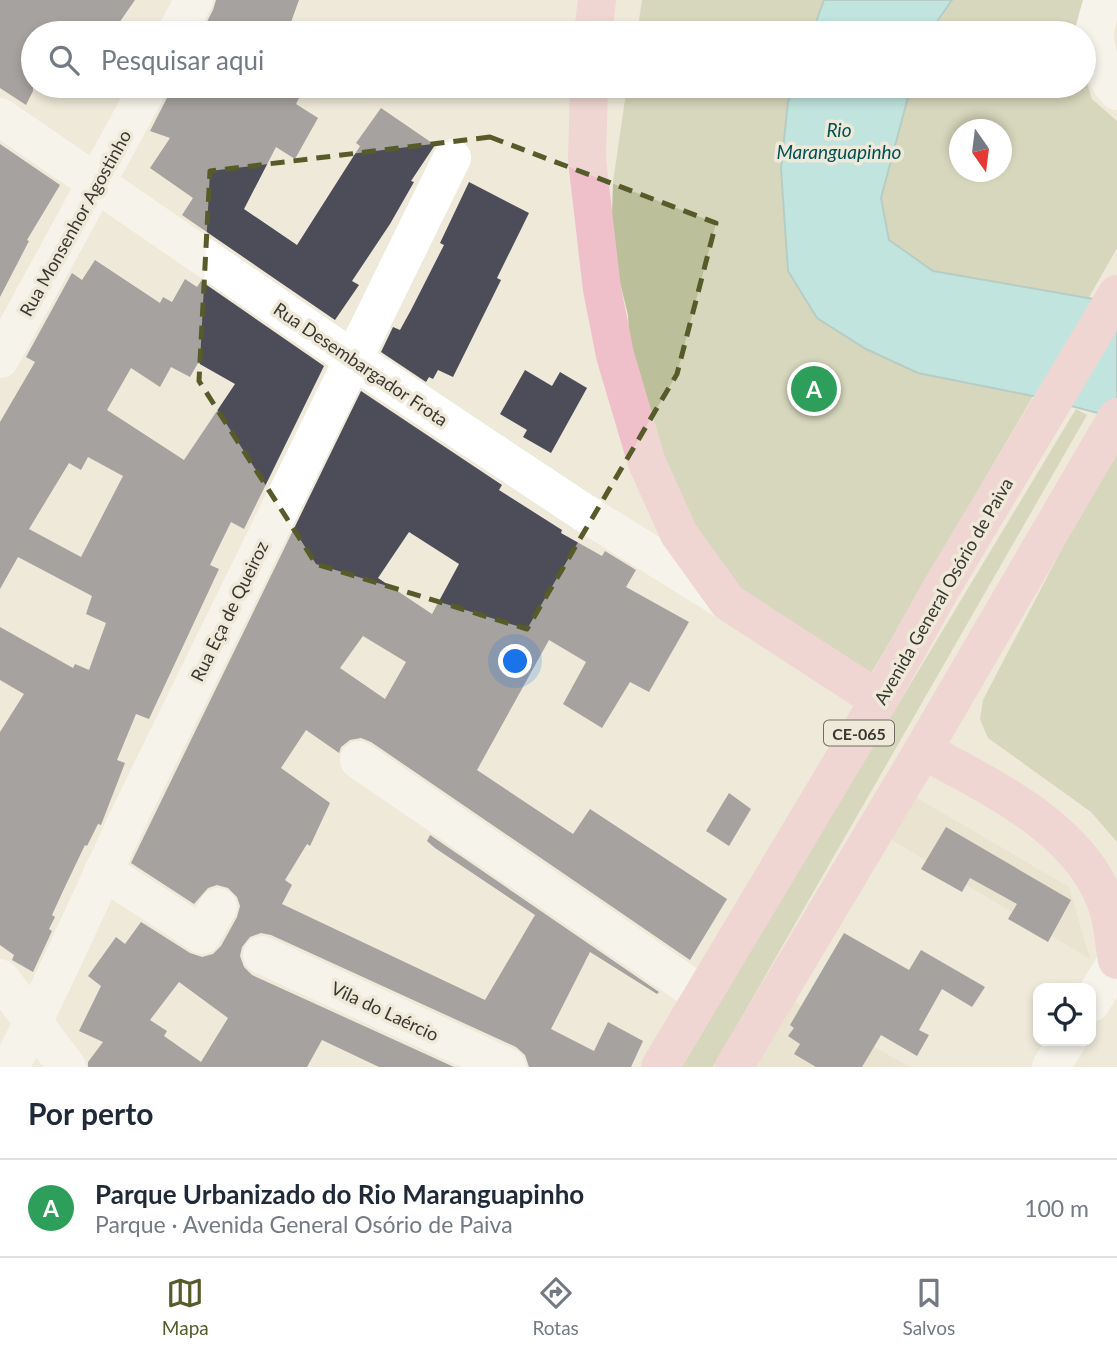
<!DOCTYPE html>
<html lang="pt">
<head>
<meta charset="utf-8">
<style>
  :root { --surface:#fff; --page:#f6f6f7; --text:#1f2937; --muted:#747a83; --line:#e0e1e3; --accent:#565b29 }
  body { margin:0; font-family:Lato,sans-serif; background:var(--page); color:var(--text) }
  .controls { position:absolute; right:21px; bottom:21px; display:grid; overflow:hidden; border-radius:14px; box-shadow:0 4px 10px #0003 }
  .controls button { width:63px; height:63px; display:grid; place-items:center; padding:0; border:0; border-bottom:2px solid var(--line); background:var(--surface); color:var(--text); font:35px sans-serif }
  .compass { position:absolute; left:949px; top:119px; width:63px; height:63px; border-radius:50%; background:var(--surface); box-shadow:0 4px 10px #0003; rotate:166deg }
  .you { position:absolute; left:516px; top:662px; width:24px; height:24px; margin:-18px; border:5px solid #fff; border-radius:50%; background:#1a73e8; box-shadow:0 0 0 10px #1a73e833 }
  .badge { display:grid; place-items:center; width:46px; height:46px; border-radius:50%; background:var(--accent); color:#fff; font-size:23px; font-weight:700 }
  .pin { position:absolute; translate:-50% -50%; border:4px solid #fff; box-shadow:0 2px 7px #0006 }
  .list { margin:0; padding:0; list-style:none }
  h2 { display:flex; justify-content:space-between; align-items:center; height:91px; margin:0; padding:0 28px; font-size:30px }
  h2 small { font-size:23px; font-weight:400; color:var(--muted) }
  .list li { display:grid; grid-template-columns:46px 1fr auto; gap:21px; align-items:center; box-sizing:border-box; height:98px; padding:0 28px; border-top:2px solid var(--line) }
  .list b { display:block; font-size:26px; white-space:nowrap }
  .list p { margin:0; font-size:23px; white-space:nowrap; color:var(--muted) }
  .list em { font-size:23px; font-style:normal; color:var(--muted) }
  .icon { flex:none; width:38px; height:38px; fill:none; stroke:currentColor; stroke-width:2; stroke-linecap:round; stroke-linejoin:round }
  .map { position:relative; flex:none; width:1117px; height:1067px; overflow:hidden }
  .search { position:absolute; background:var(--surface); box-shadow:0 4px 10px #0003; left:21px; right:21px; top:21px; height:77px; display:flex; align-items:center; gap:18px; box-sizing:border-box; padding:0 24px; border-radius:38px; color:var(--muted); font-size:26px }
  .sheet { height:189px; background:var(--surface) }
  nav { display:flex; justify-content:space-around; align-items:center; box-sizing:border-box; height:98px; border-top:2px solid var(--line); background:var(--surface); font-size:19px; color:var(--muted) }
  nav a { display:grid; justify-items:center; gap:4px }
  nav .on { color:var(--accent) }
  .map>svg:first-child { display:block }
  .built { fill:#e4dcc5 }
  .green { fill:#bbc09b; fill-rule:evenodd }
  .water { fill:#8adee4; stroke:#72acaf; stroke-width:2 }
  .building { fill:#4d4d5a; fill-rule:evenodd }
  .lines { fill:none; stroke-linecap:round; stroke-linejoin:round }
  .minor { stroke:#fff; stroke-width:38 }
  .major { stroke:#efbfca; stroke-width:38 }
  .marked { fill:none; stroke:#565b29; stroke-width:5; stroke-dasharray:14 9; stroke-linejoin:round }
  .labels { text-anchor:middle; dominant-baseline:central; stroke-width:7; stroke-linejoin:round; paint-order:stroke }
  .shield { fill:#eee9d9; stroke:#706d64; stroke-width:2 }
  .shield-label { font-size:16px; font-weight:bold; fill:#3a3832 }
  .street-label { font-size:18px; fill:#3a3832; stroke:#eee9d9 }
  .water-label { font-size:19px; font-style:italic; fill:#005156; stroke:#eee9d9 }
</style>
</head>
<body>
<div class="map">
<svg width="1117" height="1067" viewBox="0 0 1117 1067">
  <rect width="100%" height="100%" fill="#eee9d9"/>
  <g class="built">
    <polygon points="912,795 1069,887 1090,959 887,837"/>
    <polygon points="791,1000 910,1067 752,1067"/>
  </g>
  <g class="green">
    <polygon points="642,0 824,0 812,33 637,33"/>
    <polygon points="952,0 1084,0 1073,33 929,33"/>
    <path d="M1084 74 1092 99 1117 121V248L1088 299 933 271 889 240 881 199 911 86H1084ZM960 130H1002V172H960Z"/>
    <polygon points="627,86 794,86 788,102 918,373 1033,396 865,684 757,613 684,531 630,352 628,315 611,246 613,182"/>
    <polygon points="1076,409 1087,415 713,1067 680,1067"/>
    <polygon points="1117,443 1117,842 1091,812 988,738 980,719 983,700"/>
  </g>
  <g class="water">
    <polygon points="824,0 952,0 929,33 812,33"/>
    <polygon points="794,86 911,86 881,198 889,240 933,271 1117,303 1117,418 1033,396 918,373 866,349 817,318 788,271 781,169 788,102"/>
  </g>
  <g class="building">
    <polygon points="0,0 135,0 112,33 33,33 33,91 26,105 0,88"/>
    <polygon points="216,0 299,0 287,33 201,33 213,10"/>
    <polygon points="171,86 305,86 296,104 318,118 295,159 276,147 244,209 297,245 360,146 356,143 381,108 435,145 411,181 414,182 390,224 352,281 359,285 335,320 182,215 193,198 150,168 170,138 150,131 168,96"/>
    <polygon points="0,144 60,185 27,240 29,241 0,297"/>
    <polygon points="469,182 529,213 497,278 501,280 453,377 438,370 433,379 429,377 426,382 381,352 393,327 400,330 411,310 444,245 440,243"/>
    <path d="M95 260 160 303 163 297 172 302 185 279 197 287 201 281 324 366 244 529 231 522 210 565 219 569 149 719 136 714 117 760 125 763 101 825 98 824 87 846 85 845 63 891 52 915 55 917 49 929 52 931 33 972 12 960 14 955 0 945V732L24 694 0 680V627L73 668 75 664 89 670 106 623 86 614 92 596 18 557 0 589V422L35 362 26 357 72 273 82 280ZM198 363 235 384 184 460 107 410 131 368 160 387 171 367 190 377ZM88 457 123 476 81 557 29 529 69 463 81 470Z"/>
    <polygon points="525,370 552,386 560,372 587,388 551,453 523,437 527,430 500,414"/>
    <path d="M361 391 502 485 499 490 562 530 561 533 602 556 605 551 636 570 626 587 689 622 649 692 630 682 602 728 563 704 586 662 549 640 477 770 573 834 590 809 727 899 690 960 371 742 361 738 350 740 341 747 339 753 306 730 281 768 330 803 310 846 307 844 285 880 292 885 282 904 485 1000 535 915 435 848 427 841 430 835 659 992 657 994 590 952 551 1029 594 1051 608 1022 643 1041 631 1067H529L525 1055 516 1047 271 935 261 933 250 937 242 947 240 956 244 967 252 975 454 1067H379L322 1040 307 1067H88V1062L103 1042 79 1031 101 986 88 976 116 937 125 944 141 922 190 953 202 957 213 954 221 946 237 917 240 906 237 897 228 888 217 885 208 888 194 904 131 863ZM409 532 459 564 432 614 378 578ZM363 636 406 662 385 699 340 668ZM179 982 228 1018 201 1062 164 1036 167 1031 150 1020Z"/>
    <polygon points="729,793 751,809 729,846 706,831"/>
    <polygon points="946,827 1071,900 1048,942 1008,919 1017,904 970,878 962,892 921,869"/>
    <polygon points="844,933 909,970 921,950 985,987 972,1007 942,989 919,1030 929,1035 917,1056 881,1035 862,1067 816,1067 794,1054 800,1044 788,1036 794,1028 790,1025"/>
  </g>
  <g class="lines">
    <g class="minor">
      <path d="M1103 0C1100 10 1095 23 1095 33 1094 52 1105 77 1117 91"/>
      <polyline points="176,33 194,0"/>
      <polyline points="0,117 351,358 583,512 728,602"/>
      <polyline points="0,359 149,86"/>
      <polyline points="359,760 702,995"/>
      <polyline points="103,871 202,935 218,907"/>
      <polyline points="262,955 507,1067"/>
      <polyline points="0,978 67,1067"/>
      <polyline points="1091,1003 1117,961"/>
      <path d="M10 1067C58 977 97 882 142 790 244 579 347 368 452 158"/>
      <polyline points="1051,1067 1067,1041"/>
    </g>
    <g class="major">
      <polyline points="593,33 597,0"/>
      <polyline points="589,86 587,160 602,289 615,355 647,463 679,534 728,602 879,700"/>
      <path d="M923 750C990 787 1087 831 1109 912 1113 927 1114 944 1117 960"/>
      <polyline points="660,1067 879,700 939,592 1117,294"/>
      <polyline points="734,1067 923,750 1117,417"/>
    </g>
  </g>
  <path d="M0 0H1117V1067H0ZM490 137 716 223 677 374 527 629 316 564 199 381 210 171Z" fill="#eee9d9" fill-opacity=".55" fill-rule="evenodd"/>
  <path class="marked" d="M490 137 716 223 677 374 527 629 316 564 199 381 210 171Z"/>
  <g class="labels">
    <rect class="shield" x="824" y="720.5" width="70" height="25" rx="5"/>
    <g class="shield-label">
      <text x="859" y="733">CE-065</text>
    </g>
    <g class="street-label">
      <text transform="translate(75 223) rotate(-61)">Rua Monsenhor Agostinho</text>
      <text transform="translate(361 364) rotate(34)">Rua Desembargador Frota</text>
      <text transform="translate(943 591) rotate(-60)">Avenida General Osório de Paiva</text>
      <text transform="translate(229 611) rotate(-64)">Rua Eça de Queiroz</text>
      <text transform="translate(385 1011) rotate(25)">Vila do Laércio</text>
    </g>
    <g class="water-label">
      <text x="839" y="129">Rio<tspan x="839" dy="22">Maranguapinho</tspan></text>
    </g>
  </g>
</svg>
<div class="controls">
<button><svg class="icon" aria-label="locate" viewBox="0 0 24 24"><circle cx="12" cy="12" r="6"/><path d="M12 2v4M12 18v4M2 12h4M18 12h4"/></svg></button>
</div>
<svg class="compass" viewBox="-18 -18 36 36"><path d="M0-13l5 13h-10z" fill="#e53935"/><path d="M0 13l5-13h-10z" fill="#747a83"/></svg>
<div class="you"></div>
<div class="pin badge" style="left:814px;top:389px;background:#2e9e5b">A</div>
<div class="search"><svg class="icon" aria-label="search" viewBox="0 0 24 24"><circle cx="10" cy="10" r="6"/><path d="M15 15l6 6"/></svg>Pesquisar aqui</div>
</div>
<section class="sheet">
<h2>Por perto<small></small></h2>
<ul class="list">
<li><span class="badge" style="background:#2e9e5b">A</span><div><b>Parque Urbanizado do Rio Maranguapinho</b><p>Parque · Avenida General Osório de Paiva</p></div><em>100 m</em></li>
</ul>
</section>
<nav>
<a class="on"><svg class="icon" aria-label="map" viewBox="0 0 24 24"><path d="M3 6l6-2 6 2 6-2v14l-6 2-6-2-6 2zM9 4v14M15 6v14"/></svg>Mapa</a>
<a><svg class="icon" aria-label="directions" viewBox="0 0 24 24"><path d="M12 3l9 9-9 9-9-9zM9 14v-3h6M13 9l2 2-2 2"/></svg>Rotas</a>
<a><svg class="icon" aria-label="saved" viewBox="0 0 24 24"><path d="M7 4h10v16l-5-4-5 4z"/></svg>Salvos</a>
</nav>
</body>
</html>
